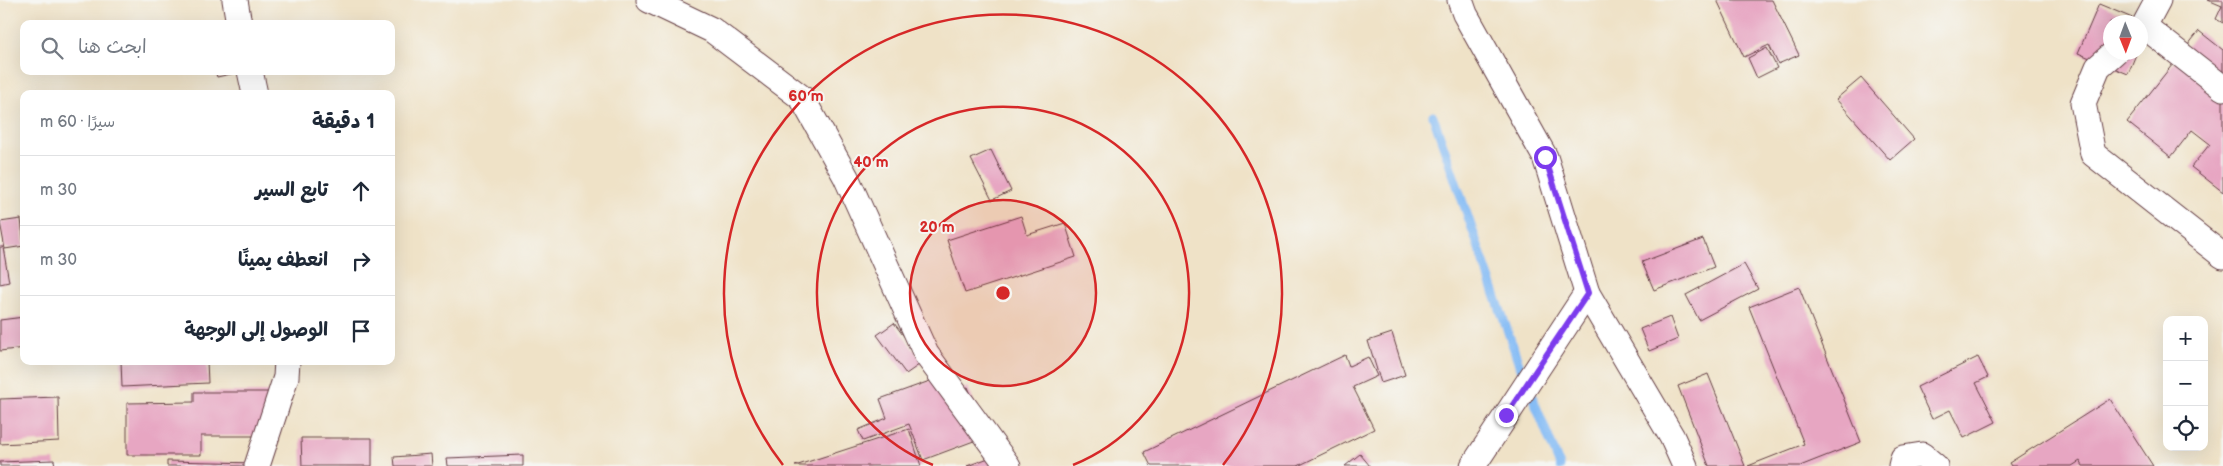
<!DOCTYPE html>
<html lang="ar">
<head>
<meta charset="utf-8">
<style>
  :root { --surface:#fff; --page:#f2f2f3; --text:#1f2937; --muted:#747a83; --line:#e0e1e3 }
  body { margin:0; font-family:"Balsamiq Sans","Playpen Sans Arabic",sans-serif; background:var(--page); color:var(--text); direction:rtl }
  .controls { position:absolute; right:15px; bottom:15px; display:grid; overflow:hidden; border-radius:10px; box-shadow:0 5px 20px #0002 }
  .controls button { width:45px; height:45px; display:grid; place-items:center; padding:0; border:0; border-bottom:1px solid var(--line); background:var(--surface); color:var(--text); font:25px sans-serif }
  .compass { position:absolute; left:2103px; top:15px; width:45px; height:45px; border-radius:50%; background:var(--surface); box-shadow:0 5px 20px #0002; rotate:179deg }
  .stop { position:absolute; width:15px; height:15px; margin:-11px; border:4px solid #7c3aed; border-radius:50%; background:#fff }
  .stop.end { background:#7c3aed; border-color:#fff; box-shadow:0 1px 5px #0008 }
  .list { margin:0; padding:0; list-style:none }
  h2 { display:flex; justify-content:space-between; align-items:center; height:65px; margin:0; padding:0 20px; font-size:21px }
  h2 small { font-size:16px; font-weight:400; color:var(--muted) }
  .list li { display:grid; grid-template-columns:32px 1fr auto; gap:15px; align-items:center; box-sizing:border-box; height:70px; padding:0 20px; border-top:1px solid var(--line) }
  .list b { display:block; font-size:19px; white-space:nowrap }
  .list em { font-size:16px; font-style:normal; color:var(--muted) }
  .icon { flex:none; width:28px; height:28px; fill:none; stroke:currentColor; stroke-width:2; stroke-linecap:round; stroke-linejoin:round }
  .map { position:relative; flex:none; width:2223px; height:466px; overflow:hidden; direction:ltr }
  .search { position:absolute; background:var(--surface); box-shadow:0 5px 20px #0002; left:20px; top:20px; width:375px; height:55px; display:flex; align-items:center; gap:12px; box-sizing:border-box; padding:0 18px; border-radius:10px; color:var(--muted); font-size:19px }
  .panel { position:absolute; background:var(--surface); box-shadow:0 5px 20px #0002; left:20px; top:90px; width:375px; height:275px; border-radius:10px; direction:rtl }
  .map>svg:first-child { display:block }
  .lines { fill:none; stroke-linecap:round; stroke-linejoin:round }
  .stream { stroke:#85bcf5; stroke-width:9 }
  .building { fill:#e7a6c2 }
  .street-casing { stroke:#633c42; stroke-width:27 }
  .street { stroke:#fff; stroke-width:25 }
  .route { stroke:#7c3aed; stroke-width:6 }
  .ring { fill:none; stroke:#d62828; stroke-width:2.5 }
  .centre { fill:#d62828; stroke:#f6f6f2; stroke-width:2.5 }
  .ring-label { font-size:15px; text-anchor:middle; font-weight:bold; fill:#d62828; stroke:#f6f6f2; stroke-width:4; stroke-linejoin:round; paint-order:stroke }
</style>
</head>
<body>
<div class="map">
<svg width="2223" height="466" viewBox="0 0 2223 466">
  <rect width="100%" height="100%" fill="#f6f6f2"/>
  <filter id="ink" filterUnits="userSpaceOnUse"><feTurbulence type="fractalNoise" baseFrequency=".02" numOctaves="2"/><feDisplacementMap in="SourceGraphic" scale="10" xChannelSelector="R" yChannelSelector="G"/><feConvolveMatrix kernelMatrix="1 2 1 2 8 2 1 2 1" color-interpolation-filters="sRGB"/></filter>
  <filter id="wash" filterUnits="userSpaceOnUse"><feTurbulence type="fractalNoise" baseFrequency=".0096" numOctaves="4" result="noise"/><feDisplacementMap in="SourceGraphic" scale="20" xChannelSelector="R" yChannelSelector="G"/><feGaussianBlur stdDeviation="1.12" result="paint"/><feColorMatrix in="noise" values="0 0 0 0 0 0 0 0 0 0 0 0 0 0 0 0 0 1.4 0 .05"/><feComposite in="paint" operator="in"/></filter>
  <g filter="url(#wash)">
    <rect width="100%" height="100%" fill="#efe2c7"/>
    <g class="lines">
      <polyline class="stream" points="1433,116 1518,361 1560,466"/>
    </g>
    <g id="blocks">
      <g class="building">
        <polygon points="1717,0 1772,0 1799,55 1778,64 1769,45 1744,57"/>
        <polygon points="2208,0 2223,0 2223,23 2216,19 2222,6"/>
        <polygon points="2099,4 2149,25 2140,44 2140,22 2110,22 2110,52 2137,52 2128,74 2078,53"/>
        <polygon points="2199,31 2223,50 2223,192 2191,167 2210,144 2192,130 2171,157 2127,122"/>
        <polygon points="1767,48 1777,68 1757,78 1748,58"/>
        <polygon points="215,71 240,71 240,72 217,77"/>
        <polygon points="1861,78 1914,139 1890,160 1836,99"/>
        <polygon points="991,150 1011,191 992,200 971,159"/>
        <polygon points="1021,216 1027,235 1065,223 1076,257 965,293 947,240"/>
        <polygon points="21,219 24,246 5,249 0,222"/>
        <polygon points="1703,239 1714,267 1654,290 1642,262"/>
        <polygon points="0,247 3,247 9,282 0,284"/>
        <polygon points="1744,264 1758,289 1699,320 1686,295"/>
        <polygon points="1799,287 1861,442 1800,466 1748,466 1804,444 1749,307"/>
        <polygon points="24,317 24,348 0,351 0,320"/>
        <polygon points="1670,317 1678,339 1649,351 1640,329"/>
        <polygon points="894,323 923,362 906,374 877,335"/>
        <polygon points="1392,333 1405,375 1381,383 1368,341"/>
        <polygon points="1345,355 1349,366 1368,357 1377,376 1353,387 1374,429 1298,466 1151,466 1144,452"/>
        <polygon points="1978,357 1988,377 1976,383 1996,422 1964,438 1950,410 1932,419 1917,387"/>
        <polygon points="121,361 207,361 208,383 122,387"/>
        <polygon points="1708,374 1745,466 1709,466 1678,386"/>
        <polygon points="938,378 945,396 968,387 987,436 923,460 909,424 863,441 858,430 887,418 880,399"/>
        <polygon points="194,392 273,392 273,436 201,436 201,455 127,455 127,403 194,402"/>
        <polygon points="58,397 59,441 0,444 0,399"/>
        <polygon points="2110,399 2153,466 2083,466 2080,461 2072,466 2011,466 2009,463"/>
        <polygon points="909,429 921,466 795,466"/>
        <polygon points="301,438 372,438 372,466 302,466"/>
        <polygon points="1002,453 1007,466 967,466"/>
        <polygon points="431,454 432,466 395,466 394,457"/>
        <polygon points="1360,454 1370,466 1345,466"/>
        <polygon points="523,455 523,466 448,466 447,458"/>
        <polygon points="54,460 55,466 0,466 0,462"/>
        <polygon points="167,461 257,463 257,466 167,466"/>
      </g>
    </g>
  </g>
  <g filter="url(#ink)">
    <use href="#blocks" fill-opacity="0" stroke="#633c42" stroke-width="1"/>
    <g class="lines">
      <defs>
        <g id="street">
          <polyline points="235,0 239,24"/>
          <polyline points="649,0 712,30 802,98 846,177 926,354 1008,466"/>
          <polyline points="1460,0 1465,14 1545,157 1587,293 1672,437 1685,466"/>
          <polyline points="2144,26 2223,88"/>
          <polyline points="2140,30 2144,26 2158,0"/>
          <polyline points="2115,52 2098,67 2083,103 2093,154 2223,256"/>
          <polyline points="250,71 255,94"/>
          <polyline points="257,466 286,377 287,361"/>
          <polyline points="1473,466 1587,293"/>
          <polyline points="1901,466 1903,458 1922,455 1935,466"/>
        </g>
      </defs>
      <use href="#street" class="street-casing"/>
      <use href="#street" class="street"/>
    </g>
  </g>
  <g class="lines" filter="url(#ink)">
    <polyline class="route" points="1506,415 1588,293 1545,157"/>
  </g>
  <circle cx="1003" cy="293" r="93" fill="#d62828" fill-opacity=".12"/>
  <g class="ring">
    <circle cx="1003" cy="293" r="93"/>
    <path d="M933 465A186 186 0 1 1 1073 465"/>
    <path d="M783 465A279 279 0 1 1 1223 465"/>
  </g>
  <circle cx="1003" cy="293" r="8" class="centre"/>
  <g class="ring-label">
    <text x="806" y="101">60 m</text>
    <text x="871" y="167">40 m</text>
    <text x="937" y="232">20 m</text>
  </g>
</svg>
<div class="controls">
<button>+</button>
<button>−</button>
<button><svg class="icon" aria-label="locate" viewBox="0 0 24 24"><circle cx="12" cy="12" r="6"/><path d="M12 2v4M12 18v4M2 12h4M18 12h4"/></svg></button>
</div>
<svg class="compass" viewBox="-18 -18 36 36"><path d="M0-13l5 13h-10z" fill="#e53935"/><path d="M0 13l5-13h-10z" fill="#747a83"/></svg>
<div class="stop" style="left:1545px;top:157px"></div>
<div class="stop end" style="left:1506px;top:415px"></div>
<div class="search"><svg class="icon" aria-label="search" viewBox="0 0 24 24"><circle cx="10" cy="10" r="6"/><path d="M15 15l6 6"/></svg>ابحث هنا</div>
<section class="panel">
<h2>1 دقيقة<small>سيرًا · 60 m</small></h2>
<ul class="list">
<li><svg class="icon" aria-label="ahead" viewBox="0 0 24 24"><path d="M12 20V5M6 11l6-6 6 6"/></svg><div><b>تابع السير</b></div><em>30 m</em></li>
<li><svg class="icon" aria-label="right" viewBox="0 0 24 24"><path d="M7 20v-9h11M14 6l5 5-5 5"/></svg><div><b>انعطف يمينًا</b></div><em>30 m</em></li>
<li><svg class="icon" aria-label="arrive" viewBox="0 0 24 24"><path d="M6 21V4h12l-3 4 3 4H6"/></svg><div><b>الوصول إلى الوجهة</b></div></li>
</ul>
</section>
</div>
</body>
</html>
